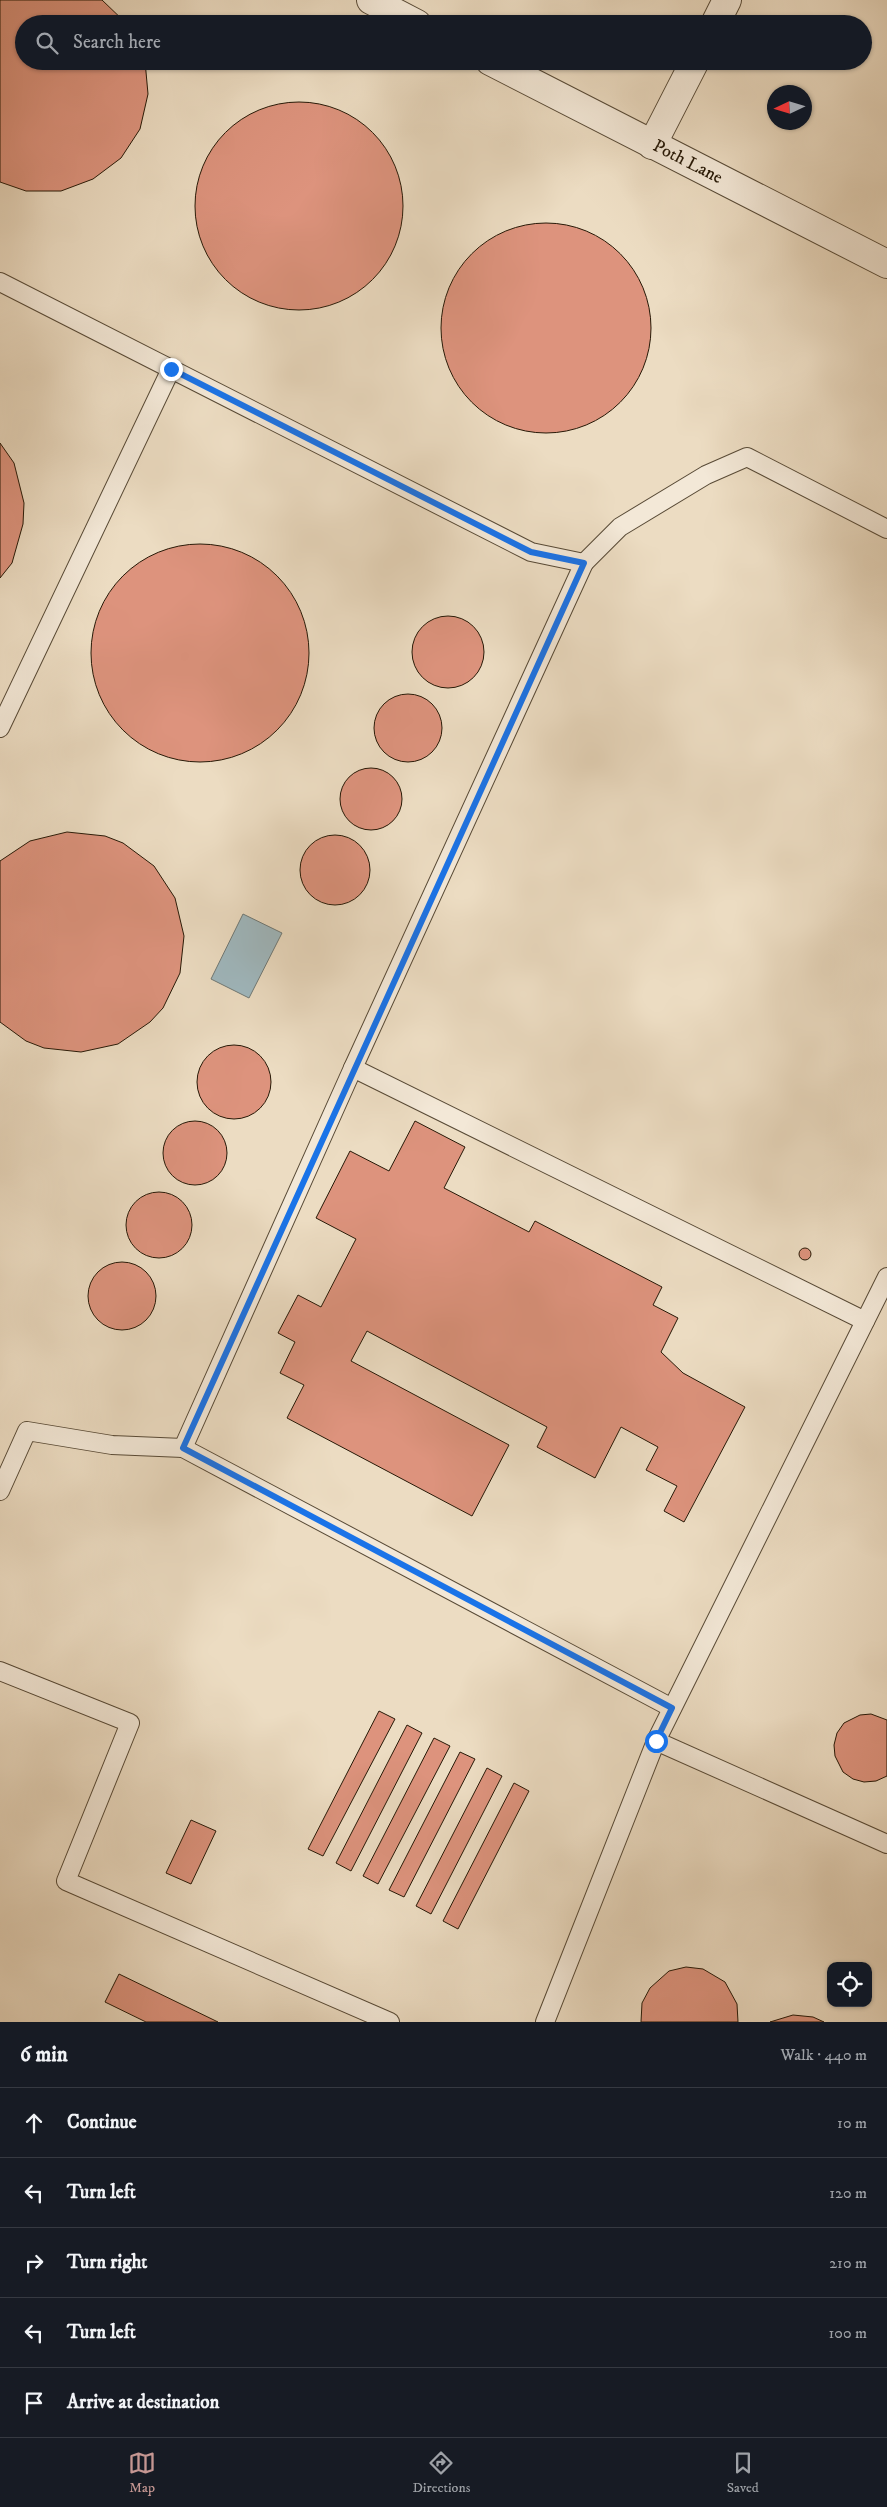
<!DOCTYPE html>
<html lang="en">
<head>
<meta charset="utf-8">
<style>
  :root { --surface:#171b24; --page:#242831; --text:#f1f3f6; --muted:#9ea1a6; --line:#363941; --accent:#c59692 }
  body { margin:0; font-family:"IM FELL DW Pica",serif; background:var(--page); color:var(--text) }
  .controls { position:absolute; right:15px; bottom:15px; display:grid; overflow:hidden; border-radius:10px; box-shadow:0 1px 4px #0004 }
  .controls button { width:45px; height:45px; display:grid; place-items:center; padding:0; border:0; border-bottom:1px solid var(--line); background:var(--surface); color:var(--text); font:25px sans-serif }
  .compass { position:absolute; left:767px; top:85px; width:45px; height:45px; border-radius:50%; background:var(--surface); box-shadow:0 1px 4px #0004; rotate:266deg }
  .stop { position:absolute; width:15px; height:15px; margin:-11px; border:4px solid #1a73e8; border-radius:50%; background:#fff }
  .stop.end { background:#1a73e8; border-color:#fff; box-shadow:0 1px 5px #0008 }
  .list { margin:0; padding:0; list-style:none }
  h2 { display:flex; justify-content:space-between; align-items:center; height:65px; margin:0; padding:0 20px; font-size:21px }
  h2 small { font-size:16px; font-weight:400; color:var(--muted) }
  .list li { display:grid; grid-template-columns:32px 1fr auto; gap:15px; align-items:center; box-sizing:border-box; height:70px; padding:0 20px; border-top:1px solid var(--line) }
  .list b { display:block; font-size:19px; white-space:nowrap }
  .list em { font-size:16px; font-style:normal; color:var(--muted) }
  .icon { flex:none; width:28px; height:28px; fill:none; stroke:currentColor; stroke-width:2; stroke-linecap:round; stroke-linejoin:round }
  .map { position:relative; flex:none; width:887px; height:2022px; overflow:hidden }
  .search { position:absolute; background:var(--surface); box-shadow:0 1px 4px #0004; left:15px; right:15px; top:15px; height:55px; display:flex; align-items:center; gap:12px; box-sizing:border-box; padding:0 18px; border-radius:28px; color:var(--muted); font-size:19px }
  .sheet { height:415px; background:var(--surface) }
  nav { display:flex; justify-content:space-around; align-items:center; box-sizing:border-box; height:70px; border-top:1px solid var(--line); background:var(--surface); font-size:14px; color:var(--muted) }
  nav a { display:grid; justify-items:center; gap:2px }
  nav .on { color:var(--accent) }
  .map>svg:first-child { display:block }
  .water { fill:#9fb8bf; stroke:#6f7875 }
  .building { fill:#dd937d; stroke:#271907 }
  .lines { fill:none; stroke-linecap:round; stroke-linejoin:round }
  .lane-casing { stroke:#584a36; stroke-width:20 }
  .street-casing { stroke:#584a36; stroke-width:30 }
  .lane { stroke:#f3e8d7; stroke-width:18 }
  .street { stroke:#f3e8d7; stroke-width:28 }
  .route { stroke:#1a73e8; stroke-width:6 }
  .labels { text-anchor:middle; dominant-baseline:central; stroke-width:5; stroke-linejoin:round; paint-order:stroke }
  .street-label { font-size:18px; fill:#271907; stroke:#f3e8d7 }
</style>
</head>
<body>
<div class="map">
<svg width="887" height="2022" viewBox="0 0 887 2022">
  <rect width="100%" height="100%" fill="#ecdcc2"/>
  <filter id="stains"><feTurbulence type="fractalNoise" baseFrequency=".004" numOctaves="4"/><feColorMatrix values="0 0 0 0 .2 0 0 0 0 .09 0 0 0 0 .02 0 0 0 .5 -.17"/></filter>
  <radialGradient id="worn" r=".72"><stop offset=".6" stop-color="#630" stop-opacity="0"/><stop offset="1" stop-color="#630" stop-opacity=".3"/></radialGradient>
  <polygon class="water" points="243,914 282,933 249,998 211,979"/>
  <g class="building">
    <polygon points="0,0 102,0 127,24 24,24 24,61 145,61 148,94 140,129 121,158 93,179 61,191 26,191 0,182"/>
    <circle cx="299" cy="206" r="104"/>
    <circle cx="546" cy="328" r="105"/>
    <polygon points="0,443 14,463 24,503 23,524 12,563 0,578"/>
    <circle cx="200" cy="653" r="109"/>
    <circle cx="448" cy="652" r="36"/>
    <circle cx="408" cy="728" r="34"/>
    <circle cx="371" cy="799" r="31"/>
    <polygon points="67,832 105,836 123,843 154,866 175,898 184,936 180,973 163,1008 150,1022 118,1044 81,1052 44,1048 26,1041 0,1022 0,861 30,841"/>
    <circle cx="335" cy="870" r="35"/>
    <circle cx="234" cy="1082" r="37"/>
    <polygon points="415,1121 465,1147 444,1188 529,1232 535,1221 662,1287 653,1305 678,1318 661,1352 683,1373 745,1407 684,1522 664,1511 677,1486 646,1470 658,1447 621,1427 595,1478 537,1447 547,1427 367,1331 351,1361 509,1445 472,1516 287,1418 304,1385 280,1373 295,1342 278,1333 298,1295 321,1307 356,1239 316,1218 350,1151 389,1171"/>
    <circle cx="195" cy="1153" r="32"/>
    <circle cx="159" cy="1225" r="33"/>
    <circle cx="805" cy="1254" r="6"/>
    <circle cx="122" cy="1296" r="34"/>
    <polygon points="379,1711 395,1719 323,1856 308,1849"/>
    <polygon points="871,1714 887,1720 887,1776 876,1781 864,1782 853,1779 843,1772 835,1756 834,1745 837,1733 844,1723 860,1715"/>
    <polygon points="407,1725 422,1733 351,1871 336,1863"/>
    <polygon points="434,1738 450,1746 378,1884 363,1876"/>
    <polygon points="460,1752 475,1759 404,1897 389,1890"/>
    <polygon points="487,1768 502,1776 431,1914 416,1906"/>
    <polygon points="514,1783 529,1791 458,1929 443,1921"/>
    <polygon points="191,1820 216,1831 191,1884 166,1873"/>
    <polygon points="686,1967 703,1969 725,1982 737,2004 738,2022 641,2022 642,2003 650,1988 669,1971"/>
    <polygon points="119,1974 218,2022 146,2022 105,2002"/>
    <polygon points="793,2015 813,2017 824,2022 770,2022"/>
  </g>
  <g class="lines">
    <defs>
      <g id="lane">
        <polyline points="0,282 531,552 584,563 620,527 706,475 747,457 887,529"/>
        <polyline points="584,563 353,1068 865,1321"/>
        <polyline points="0,728 171,369"/>
        <polyline points="353,1068 183,1448 672,1708"/>
        <polyline points="887,1277 656,1741 887,1844"/>
        <polyline points="0,1491 27,1431 112,1445 183,1448"/>
        <polyline points="0,1671 130,1723 66,1881 390,2022"/>
        <polyline points="545,2022 656,1741"/>
      </g>
      <g id="street">
        <polyline points="371,0 417,24"/>
        <polyline points="715,24 727,0"/>
        <path id="s1" d="M490 61 887 264"/>
        <polyline points="652,145 695,61"/>
      </g>
    </defs>
    <use href="#lane" class="lane-casing"/>
    <use href="#street" class="street-casing"/>
    <use href="#lane" class="lane"/>
    <use href="#street" class="street"/>
  </g>
  <g class="lines">
    <polyline class="route" points="171,369 531,552 584,563 183,1448 672,1708 656,1741"/>
  </g>
  <g class="labels">
    <g class="street-label">
      <text stroke="none"><textPath href="#s1" startOffset="222">Poth Lane</textPath></text>
    </g>
  </g>
  <rect width="100%" height="100%" filter="url(#stains)"/>
  <rect width="100%" height="100%" fill="url(#worn)"/>
</svg>
<div class="controls">
<button><svg class="icon" aria-label="locate" viewBox="0 0 24 24"><circle cx="12" cy="12" r="6"/><path d="M12 2v4M12 18v4M2 12h4M18 12h4"/></svg></button>
</div>
<svg class="compass" viewBox="-18 -18 36 36"><path d="M0-13l5 13h-10z" fill="#e53935"/><path d="M0 13l5-13h-10z" fill="#9ea1a6"/></svg>
<div class="stop" style="left:656px;top:1741px"></div>
<div class="stop end" style="left:171px;top:369px"></div>
<div class="search"><svg class="icon" aria-label="search" viewBox="0 0 24 24"><circle cx="10" cy="10" r="6"/><path d="M15 15l6 6"/></svg>Search here</div>
</div>
<section class="sheet">
<h2>6 min<small>Walk · 440 m</small></h2>
<ul class="list">
<li><svg class="icon" aria-label="ahead" viewBox="0 0 24 24"><path d="M12 20V5M6 11l6-6 6 6"/></svg><div><b>Continue</b></div><em>10 m</em></li>
<li><svg class="icon" aria-label="left" viewBox="0 0 24 24"><path d="M17 20v-9H6M10 6l-5 5 5 5"/></svg><div><b>Turn left</b></div><em>120 m</em></li>
<li><svg class="icon" aria-label="right" viewBox="0 0 24 24"><path d="M7 20v-9h11M14 6l5 5-5 5"/></svg><div><b>Turn right</b></div><em>210 m</em></li>
<li><svg class="icon" aria-label="left" viewBox="0 0 24 24"><path d="M17 20v-9H6M10 6l-5 5 5 5"/></svg><div><b>Turn left</b></div><em>100 m</em></li>
<li><svg class="icon" aria-label="arrive" viewBox="0 0 24 24"><path d="M6 21V4h12l-3 4 3 4H6"/></svg><div><b>Arrive at destination</b></div></li>
</ul>
</section>
<nav>
<a class="on"><svg class="icon" aria-label="map" viewBox="0 0 24 24"><path d="M3 6l6-2 6 2 6-2v14l-6 2-6-2-6 2zM9 4v14M15 6v14"/></svg>Map</a>
<a><svg class="icon" aria-label="directions" viewBox="0 0 24 24"><path d="M12 3l9 9-9 9-9-9zM9 14v-3h6M13 9l2 2-2 2"/></svg>Directions</a>
<a><svg class="icon" aria-label="saved" viewBox="0 0 24 24"><path d="M7 4h10v16l-5-4-5 4z"/></svg>Saved</a>
</nav>
</body>
</html>
